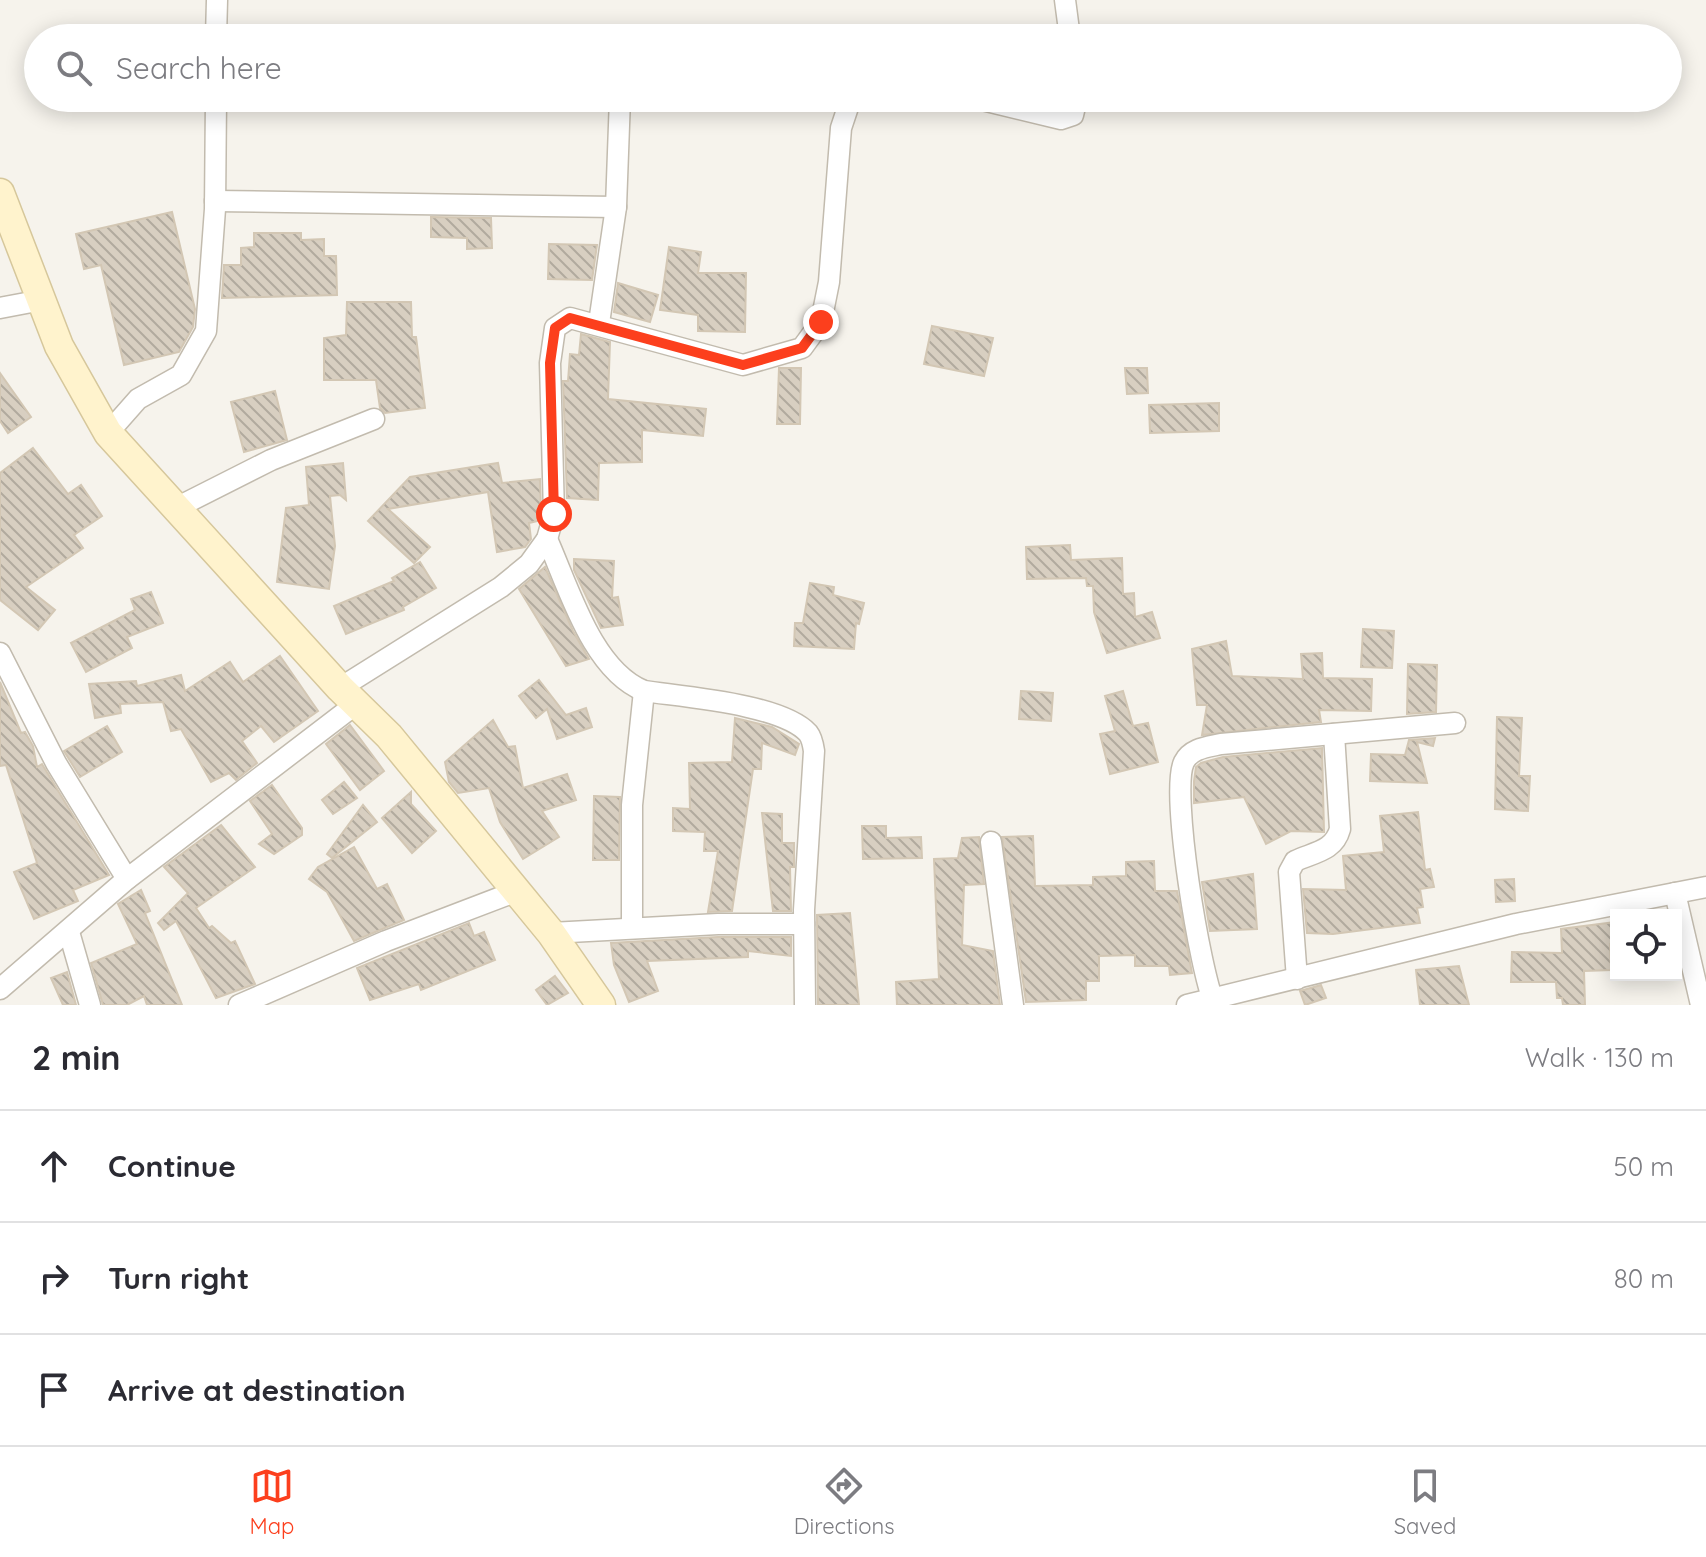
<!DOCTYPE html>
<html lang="en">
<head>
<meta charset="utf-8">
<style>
  :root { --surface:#fff; --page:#f7f7f7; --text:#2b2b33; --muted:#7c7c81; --line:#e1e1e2; --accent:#fc3f1d }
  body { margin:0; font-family:Quicksand,sans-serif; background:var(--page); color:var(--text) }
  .controls { position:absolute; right:24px; bottom:24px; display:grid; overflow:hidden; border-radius:0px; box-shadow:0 4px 20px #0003 }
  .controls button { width:72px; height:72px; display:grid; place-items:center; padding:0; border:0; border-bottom:2px solid var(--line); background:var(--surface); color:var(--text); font:40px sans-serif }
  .stop { position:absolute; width:24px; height:24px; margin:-18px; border:6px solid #fc3f1d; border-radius:50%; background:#fff }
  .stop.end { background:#fc3f1d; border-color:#fff; box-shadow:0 2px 8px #0008 }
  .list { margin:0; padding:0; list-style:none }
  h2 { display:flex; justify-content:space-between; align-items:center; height:104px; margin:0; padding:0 32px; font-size:34px }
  h2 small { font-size:26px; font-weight:400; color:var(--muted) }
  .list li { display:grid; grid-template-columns:52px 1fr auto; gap:24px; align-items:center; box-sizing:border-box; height:112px; padding:0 32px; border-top:2px solid var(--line) }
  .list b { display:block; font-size:30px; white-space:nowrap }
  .list em { font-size:26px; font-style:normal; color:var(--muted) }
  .icon { flex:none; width:44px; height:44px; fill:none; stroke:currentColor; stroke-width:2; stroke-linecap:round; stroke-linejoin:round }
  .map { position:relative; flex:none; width:1706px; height:1005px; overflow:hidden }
  .search { position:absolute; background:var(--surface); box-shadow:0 4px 20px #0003; left:24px; right:24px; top:24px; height:88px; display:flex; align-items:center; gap:20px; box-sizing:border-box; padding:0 28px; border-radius:44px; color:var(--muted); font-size:30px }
  .sheet { height:440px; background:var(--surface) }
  nav { display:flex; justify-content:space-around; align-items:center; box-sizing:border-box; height:112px; border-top:2px solid var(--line); background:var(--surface); font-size:22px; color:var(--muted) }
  nav a { display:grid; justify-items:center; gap:4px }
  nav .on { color:var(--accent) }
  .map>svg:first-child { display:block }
  .building { fill:url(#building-back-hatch); stroke:#d3c7b4; stroke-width:2 }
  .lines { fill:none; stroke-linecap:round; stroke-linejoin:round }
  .street-casing { stroke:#c2bbae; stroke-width:23 }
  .secondary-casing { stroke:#d6c79b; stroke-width:31 }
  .street { stroke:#fff; stroke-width:20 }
  .secondary { stroke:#fff3cd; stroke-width:28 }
  .route { stroke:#fc3f1d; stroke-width:10 }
</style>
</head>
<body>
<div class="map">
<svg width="1706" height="1005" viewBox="0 0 1706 1005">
  <defs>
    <pattern id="building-back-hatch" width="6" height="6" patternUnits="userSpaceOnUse" patternTransform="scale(2)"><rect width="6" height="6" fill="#d8cfc1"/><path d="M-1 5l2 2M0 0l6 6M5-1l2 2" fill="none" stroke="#b1aa9e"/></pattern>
  </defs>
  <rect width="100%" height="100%" fill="#f6f3ec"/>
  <g class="building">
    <polygon points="172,212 195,309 193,327 179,352 124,365 101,265 84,269 76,234"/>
    <polygon points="431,217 491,218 492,248 467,249 467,238 431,237"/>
    <polygon points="254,233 301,233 301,240 324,239 324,256 336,256 337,295 222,298 224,265 241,265 241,248 254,247"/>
    <polygon points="549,244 597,245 592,280 548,279"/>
    <polygon points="669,247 701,252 698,273 746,273 745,332 698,331 698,315 660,310"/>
    <polygon points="618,283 658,295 650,322 614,312"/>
    <polygon points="347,302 411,302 412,337 416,337 425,408 385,413 380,408 376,380 324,380 324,338 346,335"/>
    <polygon points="932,326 993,338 984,376 924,364"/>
    <polygon points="581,334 610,342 608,399 706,409 703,436 642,430 642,462 599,463 598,500 567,498 563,381 568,381 570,354 579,355"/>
    <polygon points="779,368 801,368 800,424 777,424"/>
    <polygon points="1125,368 1147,368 1148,393 1127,394"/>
    <polygon points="0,373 31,417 8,433 0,421"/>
    <polygon points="275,391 287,440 244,452 231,402"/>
    <polygon points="1219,403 1219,431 1150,433 1149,405"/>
    <polygon points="33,448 68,494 81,485 102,516 74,535 83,548 26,587 55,610 38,630 0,600 0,473"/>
    <polygon points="343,463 346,500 340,495 330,496 335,546 329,589 277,582 286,508 309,505 306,467"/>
    <polygon points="498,463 502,483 540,479 541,512 538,521 529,523 531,539 525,547 497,552 488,492 388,509 430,547 414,563 368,521 410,477"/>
    <polygon points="1070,545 1071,560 1122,558 1123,594 1134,593 1135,617 1152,612 1160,638 1107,653 1094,612 1093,586 1087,586 1086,578 1027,579 1026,547"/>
    <polygon points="574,559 614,561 612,598 618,597 623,625 601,628 574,570"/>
    <polygon points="420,562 436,588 403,607 404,610 346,634 334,606 394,581 392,578"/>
    <polygon points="545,567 573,631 589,659 566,666 519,589"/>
    <polygon points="810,583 834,587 833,595 864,603 859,624 856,623 854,649 794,646 795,623 803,623"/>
    <polygon points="151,592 163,623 127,637 132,648 86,672 71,643 135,610 131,599"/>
    <polygon points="1363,629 1394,631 1392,668 1361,667"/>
    <polygon points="1226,641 1232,676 1303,679 1301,654 1322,653 1323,678 1372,679 1371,711 1319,710 1321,722 1202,735 1207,705 1197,705 1192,649"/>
    <polygon points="280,656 318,711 274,742 261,726 242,741 257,763 236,780 229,773 211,782 181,729 171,731 163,702 120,704 121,713 95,718 89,684 136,681 137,686 181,675 185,691 230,662 243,682"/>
    <polygon points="1408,664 1437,665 1436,712 1407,714"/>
    <polygon points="539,680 566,715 586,708 592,727 557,739 547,709 536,718 519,696"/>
    <polygon points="0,682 21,733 25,732 33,746 37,767 42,764 109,875 73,890 78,901 34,919 14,872 37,863 6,765 0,766"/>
    <polygon points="1021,691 1053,693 1051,721 1019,719"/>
    <polygon points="1123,691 1133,726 1148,723 1158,762 1110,774 1100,734 1115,731 1105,696"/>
    <polygon points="1497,717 1522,718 1519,776 1530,776 1528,811 1495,809"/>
    <polygon points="735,718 772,727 799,744 795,755 762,743 761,769 753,769 732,911 708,912 718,851 704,851 705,832 673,831 673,808 690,809 689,763 732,762"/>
    <polygon points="493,720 508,747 515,746 523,788 567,774 576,800 542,811 559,837 523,859 500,822 489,788 458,793 449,782 445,762"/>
    <polygon points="350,725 384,771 360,790 326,744"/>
    <polygon points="107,726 122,752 80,777 64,751"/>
    <polygon points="1435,738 1433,746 1417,742 1427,783 1370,781 1371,754 1405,755 1409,740"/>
    <polygon points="1322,748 1324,832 1291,831 1266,844 1244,797 1194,803 1194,781 1196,767 1201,763 1223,757"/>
    <polygon points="344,782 357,798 333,814 322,800"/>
    <polygon points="272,785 302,828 302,835 274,854 259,844 272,834 250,801"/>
    <polygon points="411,792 411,804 436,831 412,853 382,818"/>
    <polygon points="594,796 620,797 619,860 593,860"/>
    <polygon points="363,805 377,822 332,858 327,854"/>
    <polygon points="1418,812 1425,870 1430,869 1434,887 1420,889 1423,907 1417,908 1420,923 1333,934 1307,933 1303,889 1346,890 1343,856 1384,852 1380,816"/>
    <polygon points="762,813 782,814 782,843 794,843 794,867 790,867 791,911 773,911"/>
    <polygon points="221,825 255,867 196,908 209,928 212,926 231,943 235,941 255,984 216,998 176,921 164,930 158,923 188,893 164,867"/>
    <polygon points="862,826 886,826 886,838 921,837 922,858 863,859"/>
    <polygon points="1033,836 1035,886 1093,885 1093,877 1126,876 1126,862 1154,861 1155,891 1177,891 1192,973 1170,975 1169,966 1135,966 1135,955 1099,956 1099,981 1086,981 1086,1000 1026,1002 1002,837"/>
    <polygon points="979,837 984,884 964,885 962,945 993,951 1000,1005 897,1005 896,982 939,979 934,859 958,858 962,838"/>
    <polygon points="354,847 377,889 387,884 404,920 354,941 327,892 309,879 318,867"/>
    <polygon points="1253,874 1257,929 1210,931 1202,882"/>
    <polygon points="1514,879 1515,901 1496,902 1495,880"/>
    <polygon points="141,890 150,911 145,913 182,1005 147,1005 144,996 127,1005 103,1005 91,963 137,944 118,904"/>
    <polygon points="850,913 859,1005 818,1005 817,915"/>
    <polygon points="1616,922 1616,944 1610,944 1611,970 1584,971 1585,1005 1563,1005 1562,998 1557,998 1556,982 1511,982 1512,952 1562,953 1561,929"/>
    <polygon points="469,923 474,936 484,932 495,960 421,990 419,984 370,1000 357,968"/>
    <polygon points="718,937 791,937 791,956 748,951 748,957 647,961 658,991 629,1002 614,965 611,943"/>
    <polygon points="1459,966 1469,1005 1420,1005 1416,970"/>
    <polygon points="67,972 76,1005 63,1005 51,978"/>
    <polygon points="555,976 568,993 547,1005 536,990"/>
    <polygon points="1321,985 1326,998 1305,1005 1300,991"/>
  </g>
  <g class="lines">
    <defs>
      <g id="street">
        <polyline points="1065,0 1070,38"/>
        <polyline points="216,38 217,0"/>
        <polyline points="974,98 1061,119 1073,115 1077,98"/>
        <polyline points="215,201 616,207"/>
        <polyline points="0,308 42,300"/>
        <polyline points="599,323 616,207 620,98"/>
        <polyline points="108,433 138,399 181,375 206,331 215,209 216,98"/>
        <polyline points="176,508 271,460 374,419"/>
        <path d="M547 539C569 588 592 670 644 691 684 697 781 704 808 733 812 738 813 744 814 751L804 910 805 1005"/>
        <polyline points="0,653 56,763 127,879"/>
        <polyline points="340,688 501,587 529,564 547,539 554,514 550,363 555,328 570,318 743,365 802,348 821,322 829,282 841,128 849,104 857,98"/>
        <polyline points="991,842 1013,1005"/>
        <polyline points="1675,893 1701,1005"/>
        <polyline points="632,927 632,805 644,691"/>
        <polyline points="69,932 90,1005"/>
        <polyline points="551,933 718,924 804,924"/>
        <path d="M1297 979 1289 872 1295 861C1315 852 1334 851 1340 829L1334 734"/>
        <polyline points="0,989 127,879 356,704"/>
        <polyline points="239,1005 386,941 517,891"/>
        <polyline points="1187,1005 1516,924 1706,887"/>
        <path d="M1215 1005C1200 973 1170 791 1184 762 1191 748 1208 747 1221 744L1455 723"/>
      </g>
      <polyline id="secondary" points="0,193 59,346 108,433 340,688 389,736 551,933 601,1005"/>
    </defs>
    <use href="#street" class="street-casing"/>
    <use href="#secondary" class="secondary-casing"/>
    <use href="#street" class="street"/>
    <use href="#secondary" class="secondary"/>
  </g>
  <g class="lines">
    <polyline class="route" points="554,514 550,363 555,328 570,318 743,365 802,348 821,322"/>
  </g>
</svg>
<div class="controls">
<button><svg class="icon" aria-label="locate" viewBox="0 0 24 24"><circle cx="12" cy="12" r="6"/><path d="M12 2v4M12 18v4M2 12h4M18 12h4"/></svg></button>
</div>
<div class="stop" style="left:554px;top:514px"></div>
<div class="stop end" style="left:821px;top:322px"></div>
<div class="search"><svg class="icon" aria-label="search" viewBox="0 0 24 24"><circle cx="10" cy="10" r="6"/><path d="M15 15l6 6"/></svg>Search here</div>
</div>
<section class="sheet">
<h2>2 min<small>Walk · 130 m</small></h2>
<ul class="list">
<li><svg class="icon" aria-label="ahead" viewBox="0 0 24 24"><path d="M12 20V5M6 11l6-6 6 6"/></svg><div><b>Continue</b></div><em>50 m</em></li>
<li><svg class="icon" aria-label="right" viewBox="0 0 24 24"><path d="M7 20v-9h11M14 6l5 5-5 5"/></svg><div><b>Turn right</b></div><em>80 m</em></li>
<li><svg class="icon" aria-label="arrive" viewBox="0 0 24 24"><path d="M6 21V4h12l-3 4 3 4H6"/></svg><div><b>Arrive at destination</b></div></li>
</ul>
</section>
<nav>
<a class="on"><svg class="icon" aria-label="map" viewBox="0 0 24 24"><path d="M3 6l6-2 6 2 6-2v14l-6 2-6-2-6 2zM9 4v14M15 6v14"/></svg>Map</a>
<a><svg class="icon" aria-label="directions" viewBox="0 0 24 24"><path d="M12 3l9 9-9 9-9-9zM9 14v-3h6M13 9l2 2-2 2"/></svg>Directions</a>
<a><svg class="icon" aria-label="saved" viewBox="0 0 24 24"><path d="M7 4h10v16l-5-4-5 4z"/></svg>Saved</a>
</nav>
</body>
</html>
